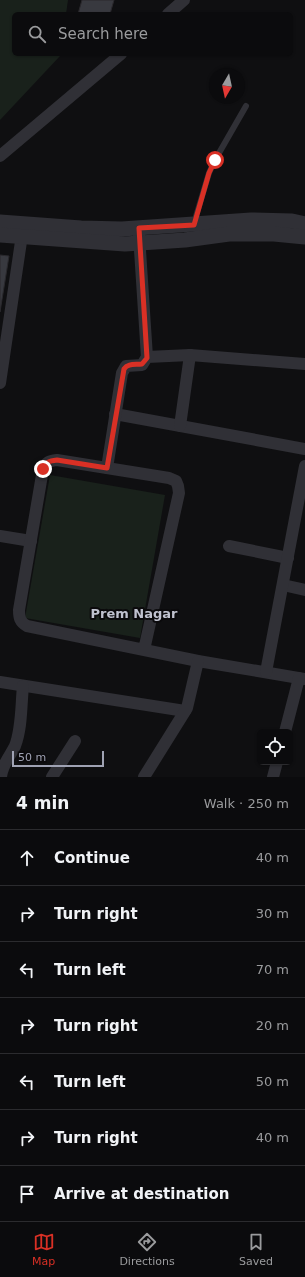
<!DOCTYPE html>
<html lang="en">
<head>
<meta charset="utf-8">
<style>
  :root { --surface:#0b0b0d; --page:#141416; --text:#f1f3f6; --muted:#9a9b9d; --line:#2b2b2e; --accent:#d93025 }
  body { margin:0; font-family:"DejaVu Sans",sans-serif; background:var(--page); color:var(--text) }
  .controls { position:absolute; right:12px; bottom:12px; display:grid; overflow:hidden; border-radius:6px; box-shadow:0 1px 3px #0004 }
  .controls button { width:36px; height:36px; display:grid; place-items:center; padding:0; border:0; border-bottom:1px solid var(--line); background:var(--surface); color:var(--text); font:20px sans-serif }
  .compass { position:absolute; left:209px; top:68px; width:36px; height:36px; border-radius:50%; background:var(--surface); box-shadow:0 1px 3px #0004; rotate:189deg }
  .scale { position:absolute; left:12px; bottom:10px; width:92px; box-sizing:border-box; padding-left:4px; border:2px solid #9fa2b3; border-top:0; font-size:11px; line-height:14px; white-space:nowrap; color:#9fa2b3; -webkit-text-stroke:3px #0b0a0c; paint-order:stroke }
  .stop { position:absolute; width:12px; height:12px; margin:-9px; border:3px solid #d93025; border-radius:50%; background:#fff }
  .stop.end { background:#d93025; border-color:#fff; box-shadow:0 1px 4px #0008 }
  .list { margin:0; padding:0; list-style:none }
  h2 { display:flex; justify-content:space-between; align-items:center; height:52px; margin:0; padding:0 16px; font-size:17px }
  h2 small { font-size:13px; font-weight:400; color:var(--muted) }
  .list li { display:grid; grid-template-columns:26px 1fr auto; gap:12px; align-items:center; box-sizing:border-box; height:56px; padding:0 16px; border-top:1px solid var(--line) }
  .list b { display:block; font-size:15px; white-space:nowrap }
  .list em { font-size:13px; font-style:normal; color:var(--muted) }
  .icon { flex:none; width:22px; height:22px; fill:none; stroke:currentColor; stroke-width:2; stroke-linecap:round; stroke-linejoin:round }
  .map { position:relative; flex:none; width:305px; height:777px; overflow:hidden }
  .search { position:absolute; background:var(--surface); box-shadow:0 1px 3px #0004; left:12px; right:12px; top:12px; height:44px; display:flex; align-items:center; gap:10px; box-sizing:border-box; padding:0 14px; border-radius:6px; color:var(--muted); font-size:15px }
  .sheet { height:444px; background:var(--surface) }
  nav { display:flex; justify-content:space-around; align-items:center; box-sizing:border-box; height:56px; border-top:1px solid var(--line); background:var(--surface); font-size:11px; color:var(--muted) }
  nav a { display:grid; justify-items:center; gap:2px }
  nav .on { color:var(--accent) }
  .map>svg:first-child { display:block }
  .green { fill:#19211b }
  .building { fill:#38393f; stroke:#2a292d }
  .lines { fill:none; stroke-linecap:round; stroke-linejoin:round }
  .service { stroke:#303036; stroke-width:6 }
  .minor { stroke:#303036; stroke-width:12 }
  .tertiary { stroke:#303036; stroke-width:15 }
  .route { stroke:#d93025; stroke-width:5 }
  .labels { text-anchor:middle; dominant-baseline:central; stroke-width:4; stroke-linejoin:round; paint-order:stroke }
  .neighbourhood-label { font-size:13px; font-weight:bold; fill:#c0c2cf; stroke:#0b0a0c }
</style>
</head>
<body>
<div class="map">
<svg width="305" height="777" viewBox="0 0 305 777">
  <rect width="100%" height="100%" fill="#0f0f11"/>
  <g class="green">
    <polygon points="0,0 68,0 66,14 14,14 14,54 60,54 60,56 0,120"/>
    <polygon points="50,475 165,495 140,638 25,618"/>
  </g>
  <g class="building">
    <polygon points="82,0 114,0 110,14 78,14"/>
    <polygon points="0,255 9,256 0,312"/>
  </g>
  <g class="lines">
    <polyline class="service" points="194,223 209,173 215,160 246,106"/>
    <g class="minor">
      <polyline points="168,14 184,0"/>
      <polyline points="0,156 121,54"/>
      <polyline points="139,235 147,357"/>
      <polyline points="0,383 23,228"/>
      <polyline points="115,414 305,449"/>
      <polyline points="180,426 190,355"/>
      <polyline points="107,468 122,373 126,366 142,365 147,357 190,355 305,364"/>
      <polyline points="0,536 31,541"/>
      <polyline points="229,546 288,558"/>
      <polyline points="283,585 305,590"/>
      <path d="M144 650 179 493 178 486 176 481 169 478 57 460C49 461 46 462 43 469L19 610C19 618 20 622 27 626L198 661 305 679"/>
      <polyline points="266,672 305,466"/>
      <polyline points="0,682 185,711"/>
      <polyline points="285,732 299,678"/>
      <path d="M1 777C2 765 10 756 15 746 22 728 21 705 23 686"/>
      <polyline points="52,777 75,741"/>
      <polyline points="144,777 187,708 198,661"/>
      <polyline points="273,777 277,762"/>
    </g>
    <g class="tertiary">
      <polyline points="0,222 81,228 122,229 251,220 292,221 305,224"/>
      <polyline points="0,235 125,244 185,240 229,234 274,234 305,237"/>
    </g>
  </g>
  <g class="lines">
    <path class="route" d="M43 469C46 462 49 461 57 460L107 468 124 369C128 363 135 365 142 364L147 358 139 228 194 225 209 173 215 160"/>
  </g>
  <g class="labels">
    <g class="neighbourhood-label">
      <text x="134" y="613">Prem Nagar</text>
    </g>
  </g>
</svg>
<div class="controls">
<button><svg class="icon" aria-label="locate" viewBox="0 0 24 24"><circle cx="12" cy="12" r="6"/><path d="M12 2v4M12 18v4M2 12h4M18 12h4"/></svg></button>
</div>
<svg class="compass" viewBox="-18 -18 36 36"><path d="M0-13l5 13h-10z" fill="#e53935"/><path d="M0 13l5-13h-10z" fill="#9a9b9d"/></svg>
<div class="scale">50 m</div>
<div class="stop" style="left:215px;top:160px"></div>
<div class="stop end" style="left:43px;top:469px"></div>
<div class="search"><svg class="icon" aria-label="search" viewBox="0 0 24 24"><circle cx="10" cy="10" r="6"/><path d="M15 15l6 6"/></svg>Search here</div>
</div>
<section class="sheet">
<h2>4 min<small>Walk · 250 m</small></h2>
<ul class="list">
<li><svg class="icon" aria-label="ahead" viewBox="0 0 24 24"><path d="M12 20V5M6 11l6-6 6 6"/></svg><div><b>Continue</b></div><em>40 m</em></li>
<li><svg class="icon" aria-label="right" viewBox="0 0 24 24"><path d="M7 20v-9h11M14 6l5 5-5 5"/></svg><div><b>Turn right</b></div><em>30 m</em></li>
<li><svg class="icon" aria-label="left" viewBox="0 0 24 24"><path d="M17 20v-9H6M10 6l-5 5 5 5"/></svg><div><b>Turn left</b></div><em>70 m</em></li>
<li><svg class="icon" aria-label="right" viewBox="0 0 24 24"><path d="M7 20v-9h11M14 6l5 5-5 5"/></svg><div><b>Turn right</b></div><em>20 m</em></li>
<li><svg class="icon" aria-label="left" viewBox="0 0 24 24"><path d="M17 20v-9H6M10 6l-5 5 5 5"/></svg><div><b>Turn left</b></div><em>50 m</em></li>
<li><svg class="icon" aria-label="right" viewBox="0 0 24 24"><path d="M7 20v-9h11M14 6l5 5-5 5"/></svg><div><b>Turn right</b></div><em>40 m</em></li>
<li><svg class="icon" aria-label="arrive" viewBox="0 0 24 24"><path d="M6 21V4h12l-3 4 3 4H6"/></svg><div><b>Arrive at destination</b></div></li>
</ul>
</section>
<nav>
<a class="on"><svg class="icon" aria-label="map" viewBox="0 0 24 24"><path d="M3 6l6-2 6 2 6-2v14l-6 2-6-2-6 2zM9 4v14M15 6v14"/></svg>Map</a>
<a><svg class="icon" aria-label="directions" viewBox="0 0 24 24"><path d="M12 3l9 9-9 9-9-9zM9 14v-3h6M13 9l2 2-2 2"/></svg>Directions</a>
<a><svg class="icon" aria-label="saved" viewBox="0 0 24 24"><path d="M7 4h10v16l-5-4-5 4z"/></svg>Saved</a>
</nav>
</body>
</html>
